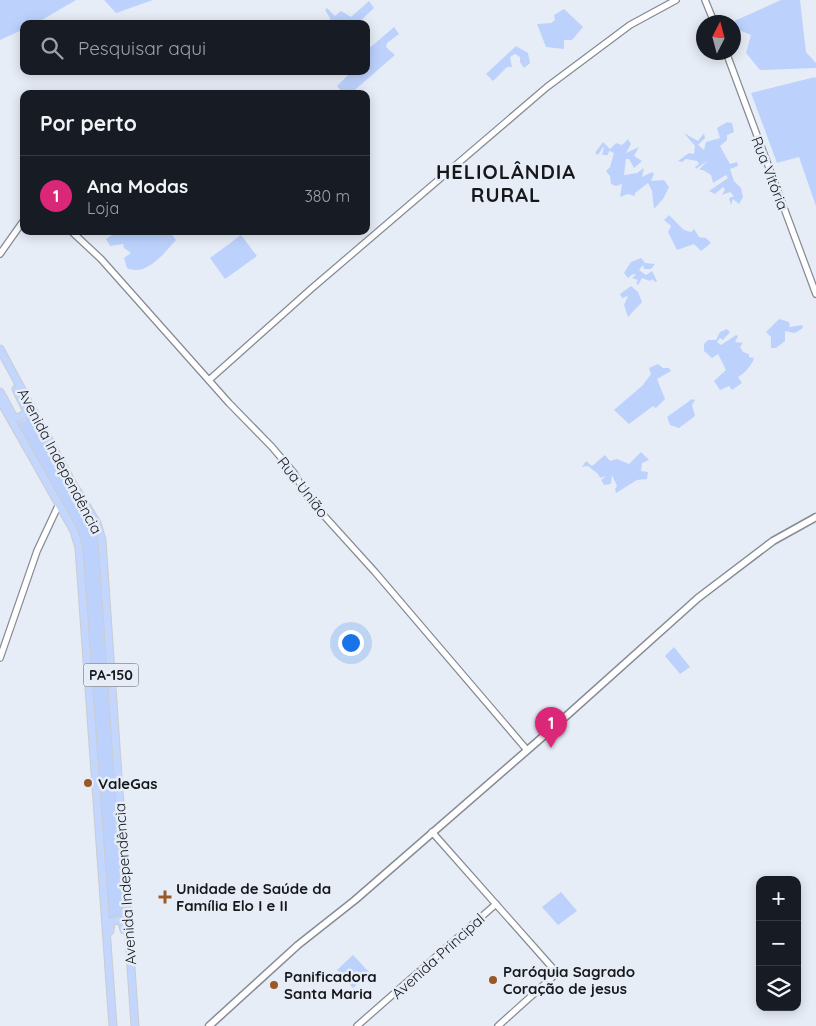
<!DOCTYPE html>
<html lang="pt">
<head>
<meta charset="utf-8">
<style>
  :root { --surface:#171b24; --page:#242831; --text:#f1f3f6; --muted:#9ea1a6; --line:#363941; --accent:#db2777 }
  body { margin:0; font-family:Quicksand,sans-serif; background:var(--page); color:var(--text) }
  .controls { position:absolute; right:15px; bottom:15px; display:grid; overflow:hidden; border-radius:10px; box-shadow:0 2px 12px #0003 }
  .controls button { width:45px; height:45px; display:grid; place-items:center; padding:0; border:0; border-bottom:1px solid var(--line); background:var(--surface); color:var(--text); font:25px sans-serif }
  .compass { position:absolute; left:696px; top:15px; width:45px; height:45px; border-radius:50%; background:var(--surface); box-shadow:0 2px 12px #0003; rotate:6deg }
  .you { position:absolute; left:350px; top:642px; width:18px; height:18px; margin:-12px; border:4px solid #fff; border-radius:50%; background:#1a73e8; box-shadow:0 0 0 8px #1a73e833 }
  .badge { display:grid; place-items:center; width:32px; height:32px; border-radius:50%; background:var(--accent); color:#fff; font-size:16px; font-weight:700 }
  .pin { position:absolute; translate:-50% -41px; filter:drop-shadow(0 1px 2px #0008) }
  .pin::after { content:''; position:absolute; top:26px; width:18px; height:15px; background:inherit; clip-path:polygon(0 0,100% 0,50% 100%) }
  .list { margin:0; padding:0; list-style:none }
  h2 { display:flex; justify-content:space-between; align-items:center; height:65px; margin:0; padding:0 20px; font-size:21px }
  h2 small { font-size:16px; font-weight:400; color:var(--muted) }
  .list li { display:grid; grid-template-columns:32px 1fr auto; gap:15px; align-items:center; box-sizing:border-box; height:80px; padding:0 20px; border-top:1px solid var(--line) }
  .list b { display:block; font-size:19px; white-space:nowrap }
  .list p { margin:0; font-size:16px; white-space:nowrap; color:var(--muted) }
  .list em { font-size:16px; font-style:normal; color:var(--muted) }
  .icon { flex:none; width:28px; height:28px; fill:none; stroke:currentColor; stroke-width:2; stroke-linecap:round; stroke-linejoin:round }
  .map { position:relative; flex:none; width:816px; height:1026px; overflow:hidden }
  .search { position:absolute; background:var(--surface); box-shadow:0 2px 12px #0003; left:20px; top:20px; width:350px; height:55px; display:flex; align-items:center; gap:12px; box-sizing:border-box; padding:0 18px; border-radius:10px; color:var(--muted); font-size:19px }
  .panel { position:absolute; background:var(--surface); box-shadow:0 2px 12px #0003; left:20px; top:90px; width:350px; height:145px; border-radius:10px }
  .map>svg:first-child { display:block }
  .green { fill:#bcd2fd }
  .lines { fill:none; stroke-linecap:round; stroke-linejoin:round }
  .tertiary-casing { stroke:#868b94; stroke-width:8 }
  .secondary-casing { stroke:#868b94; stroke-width:9 }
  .primary-casing { stroke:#cccccd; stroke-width:9 }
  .tertiary { stroke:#fff; stroke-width:5.5 }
  .secondary { stroke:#fff; stroke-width:6 }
  .primary { stroke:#c2d6fe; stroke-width:7 }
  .poi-dot { fill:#9a5826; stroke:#e7edf7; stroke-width:2 }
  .labels { text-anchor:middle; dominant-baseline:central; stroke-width:5; stroke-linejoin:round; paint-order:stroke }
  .shield { fill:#e7edf7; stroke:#55585e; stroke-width:1 }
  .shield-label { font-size:14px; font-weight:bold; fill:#16181c }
  .street-label { font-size:15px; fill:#16181c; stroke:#e7edf7 }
  .poi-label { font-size:15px; font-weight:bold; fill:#16181c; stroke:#e7edf7; text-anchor:start }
  .district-label { font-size:20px; font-weight:bold; letter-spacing:1px; fill:#16181c; stroke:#e7edf7 }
</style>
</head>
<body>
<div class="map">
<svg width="816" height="1026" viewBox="0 0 816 1026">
  <rect width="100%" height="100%" fill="#e7edf7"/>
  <g class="green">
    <polygon points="0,0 76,0 35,24 24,24 24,29 0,40"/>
    <polygon points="104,0 153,0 116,13"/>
    <polygon points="781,0 800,0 806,52 816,63 816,68 760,70 746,53 751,35 734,28 732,22"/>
    <polygon points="369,1 374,8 357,24 330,24 330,18 325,10 327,8 335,16 341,11 351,17"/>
    <polygon points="564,9 583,27 572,40 564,40 564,49 546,47 537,24 551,23 555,20 554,15"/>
    <polygon points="394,27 399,34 387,43 386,47 395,55 350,94 344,94 337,86 349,74 348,71 366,71 366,51"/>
    <polygon points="516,46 528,53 530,63 524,68 520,62 520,57 515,54 510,57 512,67 507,67 493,81 486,74"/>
    <polygon points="815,77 816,79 816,206 799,157 777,163 751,93"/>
    <polygon points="727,122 732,123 734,132 727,135 727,140 720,146 730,164 737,162 738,166 730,169 734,181 741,188 743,197 739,204 733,199 731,205 729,198 734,196 730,192 722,195 725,189 723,187 715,194 709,191 728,178 726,175 713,183 711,175 703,170 699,170 707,161 696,169 695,167 699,164 697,161 686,159 682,162 678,161 689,153 694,154 695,146 684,133 698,141 704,133 705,138 698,145 704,150 706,142 720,138 717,128"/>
    <polygon points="628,139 631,144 626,153 639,147 634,156 642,161 634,168 629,159 626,159 624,175 637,173 644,168 642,177 652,172 654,174 651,181 664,180 669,187 663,199 654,209 652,191 648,183 635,193 635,196 628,194 620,197 622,184 616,186 611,184 610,176 606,171 610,167 614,153 609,151 608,155 602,155 604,148 603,147 598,155 595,153 603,142 610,149 616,143 622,145"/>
    <polygon points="669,215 684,230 691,232 694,229 699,237 706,238 711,243 701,251 694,244 677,250 668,232 671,226 664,220"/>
    <path d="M118 231H138L139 235 150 231H169L176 240C164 253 147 277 127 268L124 258 131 253 124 248 123 244 110 246 106 239Z"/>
    <polygon points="241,235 257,256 225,279 210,258"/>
    <polygon points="641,258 645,263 655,264 651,269 644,269 643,265 639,270 646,275 652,271 657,281 655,282 652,279 650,281 642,278 638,285 636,283 638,280 632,278 636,275 633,274 628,278 624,273 631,262"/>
    <polygon points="631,286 638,292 642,302 628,317 624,305 628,296 622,298 620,294"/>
    <polygon points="779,319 789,322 790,327 802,325 803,328 795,333 785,331 785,341 776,348 771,348 771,337 766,332"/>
    <path d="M727 329 730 332 723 340 720 338 717 342 721 345 736 335 738 336 735 342 743 343 740 347 743 352 749 354V357L754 358C753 364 743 375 738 377L742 383 732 390 729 386 720 390 714 381 726 370 718 354 712 358 704 351V344L708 340H716L720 332Z"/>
    <polygon points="658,364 663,368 669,368 671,371 657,379 665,399 656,408 653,406 629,424 614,410 643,385 651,374 649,368"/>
    <polygon points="692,399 695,400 692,405 695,416 679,428 670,425 667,417"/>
    <polygon points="31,414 94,528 98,541 124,920 107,921 81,549 15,424 24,421"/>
    <polygon points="641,452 649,460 642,463 641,471 648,472 647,479 637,480 616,493 615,489 617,486 612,475 611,484 604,485 601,480 606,476 600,478 598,474 588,466 582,467 586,461 592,466 605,455 610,461 617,459 629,464"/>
    <polygon points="674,647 690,667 680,674 665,656"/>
    <polygon points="561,892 577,911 558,925 542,907"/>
    <polygon points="353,955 370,973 353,988 337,970"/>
  </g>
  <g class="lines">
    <defs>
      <g id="tertiary">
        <polyline points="705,0 714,22"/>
        <polyline points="726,52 816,294"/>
        <polyline points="71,231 101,259 229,403 272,447 294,473 308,498 375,572 527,750"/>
        <polyline points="0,254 24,220"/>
        <polyline points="209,380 311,289 547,87 630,25 676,0"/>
        <polyline points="0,658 37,551 59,504"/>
        <polyline points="432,832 557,973 498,1026"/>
        <polyline points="357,1026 496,904"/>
      </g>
      <polyline id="secondary" points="209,1026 298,945 355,900 554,727 698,598 773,541 816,517"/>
      <g id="primary">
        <polyline points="0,349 70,479 97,523 102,540 135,1026"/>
        <polyline points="0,392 13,416 19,418 26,413 26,410 16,389"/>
        <polyline points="0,400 74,531 79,548 113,1026"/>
        <polyline points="110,931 111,922 117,920 122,922 124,930"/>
      </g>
    </defs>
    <use href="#tertiary" class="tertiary-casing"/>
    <use href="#secondary" class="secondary-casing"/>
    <use href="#primary" class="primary-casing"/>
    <use href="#tertiary" class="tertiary"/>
    <use href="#secondary" class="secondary"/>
    <use href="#primary" class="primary"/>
  </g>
  <g class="poi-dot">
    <circle cx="88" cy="783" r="5"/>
    <path d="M162.5 889.5h5v5h5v5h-5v5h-5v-5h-5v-5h5z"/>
    <circle cx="493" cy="980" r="5"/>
    <circle cx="274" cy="985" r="5"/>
  </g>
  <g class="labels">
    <rect class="shield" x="83.5" y="663.5" width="55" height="23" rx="4"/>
    <g class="shield-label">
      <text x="111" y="675">PA-150</text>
    </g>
    <g class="street-label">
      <text transform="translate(770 173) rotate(69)">Rua Vitória</text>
      <text transform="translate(60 461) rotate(62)">Avenida Independência</text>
      <text transform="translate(303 487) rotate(52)">Rua União</text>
      <text transform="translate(125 884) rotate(-94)">Avenida Independência</text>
      <text transform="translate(438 956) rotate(-42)">Avenida Principal</text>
    </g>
    <g class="poi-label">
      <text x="98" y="783">ValeGas</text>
      <text x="176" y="888">Unidade de Saúde da<tspan x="176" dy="17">Família Elo I e II</tspan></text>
      <text x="503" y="971">Paróquia Sagrado<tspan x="503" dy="17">Coração de jesus</tspan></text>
      <text x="284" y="976">Panificadora<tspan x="284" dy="17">Santa Maria</tspan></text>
    </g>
    <g class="district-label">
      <text x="506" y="171">HELIOLÂNDIA<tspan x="506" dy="23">RURAL</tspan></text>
    </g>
  </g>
</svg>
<div class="controls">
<button>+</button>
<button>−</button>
<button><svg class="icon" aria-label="layers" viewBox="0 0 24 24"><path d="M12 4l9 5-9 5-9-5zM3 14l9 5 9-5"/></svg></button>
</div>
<svg class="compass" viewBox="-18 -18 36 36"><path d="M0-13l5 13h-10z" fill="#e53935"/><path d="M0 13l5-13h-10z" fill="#9ea1a6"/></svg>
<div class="you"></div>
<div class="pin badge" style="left:551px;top:748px">1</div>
<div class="search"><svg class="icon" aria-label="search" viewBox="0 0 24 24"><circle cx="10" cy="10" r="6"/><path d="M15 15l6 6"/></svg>Pesquisar aqui</div>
<section class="panel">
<h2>Por perto<small></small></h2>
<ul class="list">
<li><span class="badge">1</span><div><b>Ana Modas</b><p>Loja</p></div><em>380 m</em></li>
</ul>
</section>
</div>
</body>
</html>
